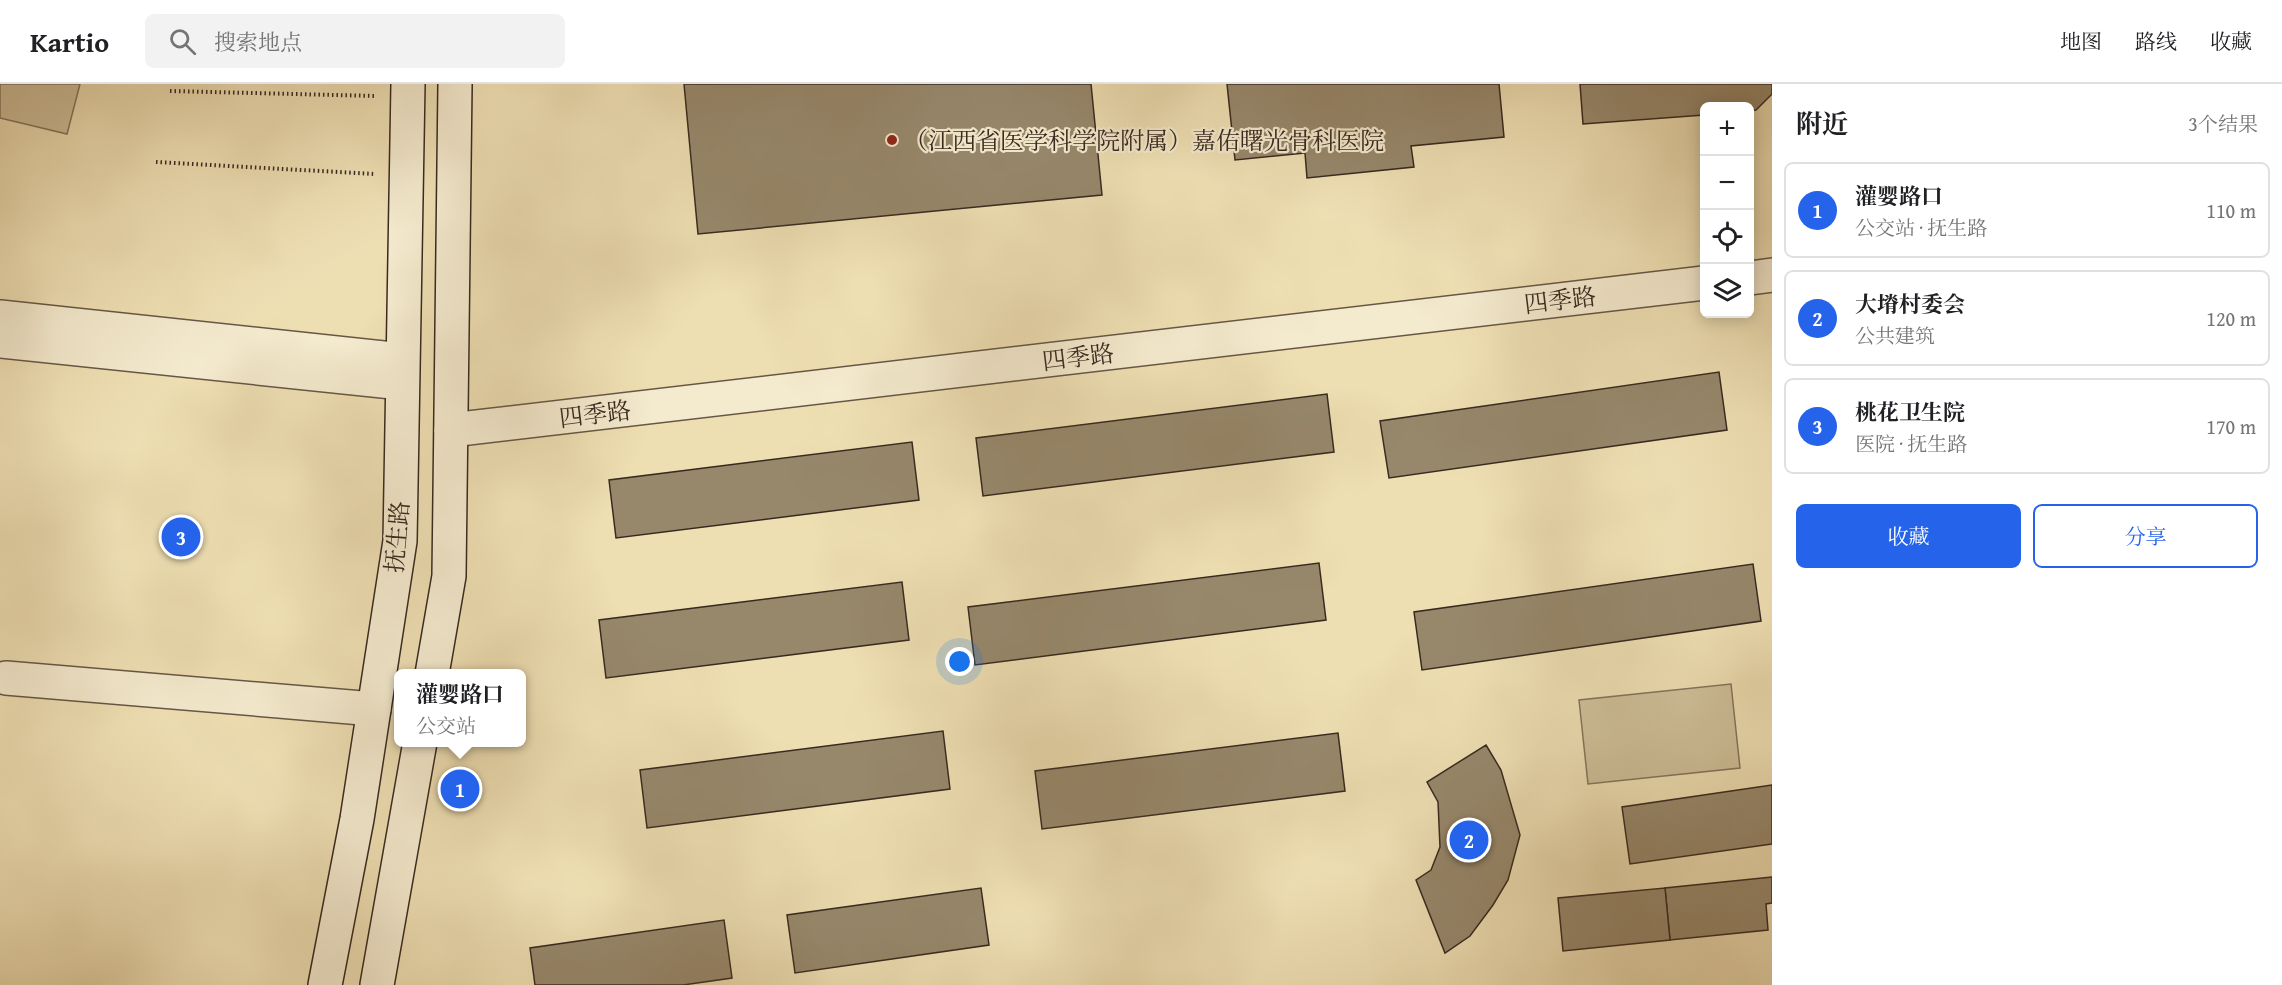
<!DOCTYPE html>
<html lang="zh">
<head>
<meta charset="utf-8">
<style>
  :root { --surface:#fff; --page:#f2f2f2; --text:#202124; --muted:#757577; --line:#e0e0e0; --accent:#2563eb }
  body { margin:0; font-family:"Gentium Book Plus","Noto Serif SC",serif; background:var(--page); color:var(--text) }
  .controls { position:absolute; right:18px; top:18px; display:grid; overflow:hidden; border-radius:9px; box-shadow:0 3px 15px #0003 }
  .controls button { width:54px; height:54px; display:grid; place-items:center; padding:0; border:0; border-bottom:2px solid var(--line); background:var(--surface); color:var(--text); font:30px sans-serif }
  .you { position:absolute; left:960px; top:578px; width:21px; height:21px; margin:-15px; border:4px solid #fff; border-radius:50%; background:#1a73e8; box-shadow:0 0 0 9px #1a73e833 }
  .badge { display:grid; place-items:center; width:39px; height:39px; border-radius:50%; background:var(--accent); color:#fff; font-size:20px; font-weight:700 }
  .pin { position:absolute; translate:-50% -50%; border:3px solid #fff; box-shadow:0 2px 6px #0006 }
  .popup { position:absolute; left:394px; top:585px; width:132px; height:78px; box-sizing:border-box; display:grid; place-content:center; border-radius:9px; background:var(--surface); filter:drop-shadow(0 2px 4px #0005); font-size:20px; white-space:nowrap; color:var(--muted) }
  .popup b { font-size:22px; color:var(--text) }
  .popup::after { content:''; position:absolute; left:50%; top:100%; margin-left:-12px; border:12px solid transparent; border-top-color:var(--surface) }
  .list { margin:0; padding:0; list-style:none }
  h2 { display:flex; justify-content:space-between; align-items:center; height:78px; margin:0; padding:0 24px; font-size:26px }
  h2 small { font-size:20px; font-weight:400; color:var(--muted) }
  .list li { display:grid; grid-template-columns:39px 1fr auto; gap:18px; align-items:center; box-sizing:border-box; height:96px; margin:0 12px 12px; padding:0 12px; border:2px solid var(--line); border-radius:9px }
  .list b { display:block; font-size:22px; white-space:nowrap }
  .list p { margin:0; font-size:20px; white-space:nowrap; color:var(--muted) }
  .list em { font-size:20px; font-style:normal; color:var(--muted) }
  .actions { display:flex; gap:12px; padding:18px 24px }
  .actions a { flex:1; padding:14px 0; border:2px solid var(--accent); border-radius:9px; text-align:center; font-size:21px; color:var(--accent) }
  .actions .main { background:var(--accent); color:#fff }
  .icon { flex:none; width:33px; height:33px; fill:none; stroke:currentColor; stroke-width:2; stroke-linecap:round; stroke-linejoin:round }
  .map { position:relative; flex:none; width:1772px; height:901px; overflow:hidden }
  header { display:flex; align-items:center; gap:36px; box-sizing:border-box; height:84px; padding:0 30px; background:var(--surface); border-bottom:2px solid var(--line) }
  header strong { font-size:28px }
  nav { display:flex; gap:33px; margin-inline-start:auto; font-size:21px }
  .search { width:420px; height:54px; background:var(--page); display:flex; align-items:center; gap:15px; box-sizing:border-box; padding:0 21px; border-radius:9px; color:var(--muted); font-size:22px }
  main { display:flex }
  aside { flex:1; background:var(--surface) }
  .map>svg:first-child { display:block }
  .green { fill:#cfc09a; stroke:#84755d; stroke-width:1.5 }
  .building { fill:#97886c; stroke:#382a20; stroke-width:1.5 }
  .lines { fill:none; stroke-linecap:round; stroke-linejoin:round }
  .street-casing { stroke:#665745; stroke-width:36 }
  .secondary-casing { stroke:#382a20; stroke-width:36 }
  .path { stroke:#382a20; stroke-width:4; stroke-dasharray:1.5 3; stroke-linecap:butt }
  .street { stroke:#f4eace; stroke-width:33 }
  .secondary { stroke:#f4eace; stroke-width:33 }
  .poi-dot { fill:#8f2418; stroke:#f4eace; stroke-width:2 }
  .labels { text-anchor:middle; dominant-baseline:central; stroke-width:4.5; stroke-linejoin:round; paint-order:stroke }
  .poi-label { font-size:24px; fill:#382a20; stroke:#f4eace; text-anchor:start }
  .street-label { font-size:24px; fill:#382a20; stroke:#f4eace }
</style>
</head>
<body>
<header>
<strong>Kartio</strong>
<div class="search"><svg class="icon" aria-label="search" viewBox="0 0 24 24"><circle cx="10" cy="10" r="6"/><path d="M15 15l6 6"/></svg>搜索地点</div>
<nav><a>地图</a><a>路线</a><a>收藏</a></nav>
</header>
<main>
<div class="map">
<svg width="1772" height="901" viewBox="0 0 1772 901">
  <rect width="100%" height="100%" fill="#eedfb3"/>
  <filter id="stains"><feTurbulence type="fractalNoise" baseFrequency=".00333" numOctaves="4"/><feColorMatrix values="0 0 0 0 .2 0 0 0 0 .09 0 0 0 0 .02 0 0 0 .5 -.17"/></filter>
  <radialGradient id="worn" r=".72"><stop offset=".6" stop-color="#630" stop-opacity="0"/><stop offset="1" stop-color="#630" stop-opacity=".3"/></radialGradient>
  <g class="green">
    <polygon points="0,0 80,0 67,50 0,34"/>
    <polygon points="1731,600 1740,684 1588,700 1579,616"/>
  </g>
  <g class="building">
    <polygon points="684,0 1091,0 1102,111 698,150"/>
    <polygon points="1227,0 1499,0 1504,53 1411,62 1414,83 1307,94 1305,69 1235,76"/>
    <polygon points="1580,0 1772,0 1772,10 1756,26 1750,27 1750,22 1704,22 1704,31 1583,40"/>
    <polygon points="1719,288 1727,346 1389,394 1380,337"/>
    <polygon points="1327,310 1334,368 983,412 976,354"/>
    <polygon points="912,358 919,416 616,454 609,396"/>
    <polygon points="1319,479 1326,536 975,581 968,523"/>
    <polygon points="1753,480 1761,537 1422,586 1414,528"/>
    <polygon points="902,498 909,556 606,594 599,536"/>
    <polygon points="943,647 950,705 647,744 640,686"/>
    <polygon points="1338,649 1345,707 1042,745 1035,687"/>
    <polygon points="1486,661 1501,686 1520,751 1508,796 1493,821 1470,852 1445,869 1416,796 1431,786 1440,763 1438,718 1427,698"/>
    <polygon points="1772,701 1772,760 1630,780 1622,723"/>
    <polygon points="1772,793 1772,819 1766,820 1768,846 1670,856 1665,804"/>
    <polygon points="981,804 989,861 795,889 787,831"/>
    <polygon points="1665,804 1670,856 1563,867 1558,814"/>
    <polygon points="724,836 732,894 683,901 535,901 530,864"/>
  </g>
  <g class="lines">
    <defs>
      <g id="street">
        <polyline points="1750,194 1772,191"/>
        <polyline points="0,233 402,276"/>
        <polyline points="0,257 402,299"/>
        <polyline points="451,346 1704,199"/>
        <polyline points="6,594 374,625"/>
      </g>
      <g id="secondary">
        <polyline points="432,590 449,492 455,0"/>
        <polyline points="325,901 357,735 400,457 408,0"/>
        <polyline points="377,901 420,658"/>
      </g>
    </defs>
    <use href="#street" class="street-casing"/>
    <use href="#secondary" class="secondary-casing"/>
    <g class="path">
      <polyline points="170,7 376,12"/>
      <polyline points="156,78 375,90"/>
    </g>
    <use href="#street" class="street"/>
    <use href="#secondary" class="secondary"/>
  </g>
  <circle class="poi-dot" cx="892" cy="56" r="6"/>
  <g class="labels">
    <g class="poi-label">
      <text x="904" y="56">（江西省医学科学院附属）嘉佑曙光骨科医院</text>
    </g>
    <g class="street-label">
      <text transform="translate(1560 216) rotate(-7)">四季路</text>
      <text transform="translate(1078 273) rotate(-7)">四季路</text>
      <text transform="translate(595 330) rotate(-7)">四季路</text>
      <text transform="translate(397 453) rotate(-85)">抚生路</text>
    </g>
  </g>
  <rect width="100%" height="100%" filter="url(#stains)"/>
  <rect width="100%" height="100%" fill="url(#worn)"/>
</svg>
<div class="controls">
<button>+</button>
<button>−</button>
<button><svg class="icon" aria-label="locate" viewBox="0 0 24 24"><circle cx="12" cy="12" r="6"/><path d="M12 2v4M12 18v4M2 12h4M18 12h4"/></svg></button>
<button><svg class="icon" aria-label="layers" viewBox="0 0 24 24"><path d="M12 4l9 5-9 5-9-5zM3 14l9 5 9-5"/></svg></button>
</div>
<div class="you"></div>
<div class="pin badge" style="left:460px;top:705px">1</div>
<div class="popup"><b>灌婴路口</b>公交站</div>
<div class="pin badge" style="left:1469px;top:756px">2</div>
<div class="pin badge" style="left:181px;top:453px">3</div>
</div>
<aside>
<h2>附近<small>3个结果</small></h2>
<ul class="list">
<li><span class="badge">1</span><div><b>灌婴路口</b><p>公交站 · 抚生路</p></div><em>110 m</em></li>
<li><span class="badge">2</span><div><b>大塉村委会</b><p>公共建筑</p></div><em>120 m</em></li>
<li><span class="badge">3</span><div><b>桃花卫生院</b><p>医院 · 抚生路</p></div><em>170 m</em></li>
</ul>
<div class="actions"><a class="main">收藏</a><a>分享</a></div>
</aside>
</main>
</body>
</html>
